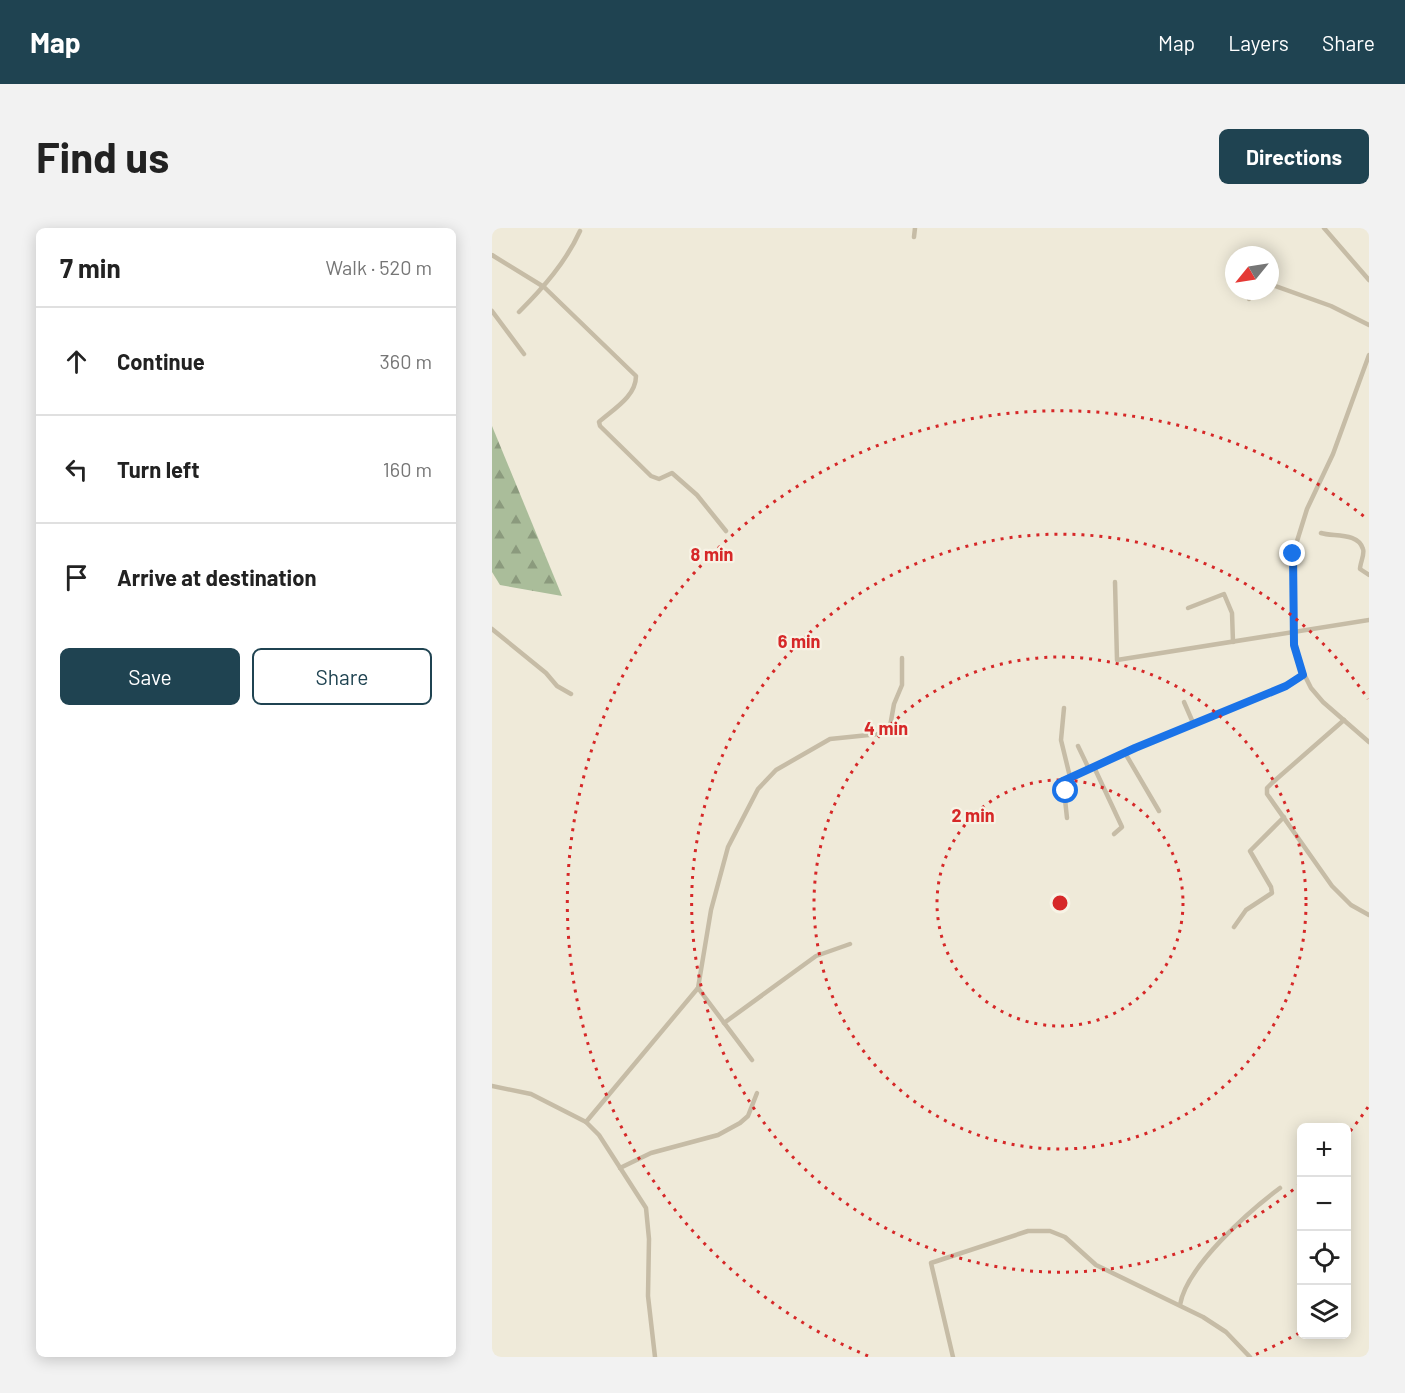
<!DOCTYPE html>
<html lang="en">
<head>
<meta charset="utf-8">
<style>
  :root { --surface:#fff; --page:#f2f2f2; --text:#222; --muted:#767676; --line:#e0e0e0; --accent:#1f4351 }
  body { margin:0; font-family:Barlow,sans-serif; background:var(--page); color:var(--text) }
  .controls { position:absolute; right:18px; bottom:18px; display:grid; overflow:hidden; border-radius:9px; box-shadow:0 3px 15px #0003 }
  .controls button { width:54px; height:54px; display:grid; place-items:center; padding:0; border:0; border-bottom:2px solid var(--line); background:var(--surface); color:var(--text); font:30px sans-serif }
  .compass { position:absolute; left:733px; top:18px; width:54px; height:54px; border-radius:50%; background:var(--surface); box-shadow:0 3px 15px #0003; rotate:240deg }
  .stop { position:absolute; width:18px; height:18px; margin:-14px; border:4px solid #1a73e8; border-radius:50%; background:#fff }
  .stop.end { background:#1a73e8; border-color:#fff; box-shadow:0 2px 6px #0008 }
  .list { margin:0; padding:0; list-style:none }
  h2 { display:flex; justify-content:space-between; align-items:center; height:78px; margin:0; padding:0 24px; font-size:26px }
  h2 small { font-size:20px; font-weight:400; color:var(--muted) }
  .list li { display:grid; grid-template-columns:39px 1fr auto; gap:18px; align-items:center; box-sizing:border-box; height:108px; padding:0 24px; border-top:2px solid var(--line) }
  .list b { display:block; font-size:22px; white-space:nowrap }
  .list em { font-size:20px; font-style:normal; color:var(--muted) }
  .actions { display:flex; gap:12px; padding:18px 24px }
  .actions a { flex:1; padding:14px 0; border:2px solid var(--accent); border-radius:9px; text-align:center; font-size:21px; color:var(--accent) }
  .actions .main { background:var(--accent); color:#fff }
  .icon { flex:none; width:33px; height:33px; fill:none; stroke:currentColor; stroke-width:2; stroke-linecap:round; stroke-linejoin:round }
  .map { position:relative; flex:none; width:877px; height:1129px; overflow:hidden; border-radius:9px }
  header { display:flex; align-items:center; gap:36px; box-sizing:border-box; height:84px; padding:0 30px; background:var(--accent); color:#fff }
  header strong { font-size:28px }
  nav { display:flex; gap:33px; margin-inline-start:auto; font-size:21px }
  .intro { display:flex; align-items:center; justify-content:space-between; box-sizing:border-box; height:144px; padding:0 36px }
  h1 { margin:0; font-size:42px }
  .button { padding:15px 27px; border-radius:9px; background:var(--accent); color:#fff; font-size:21px; font-weight:700 }
  main { display:flex; gap:36px; padding:0 36px }
  aside { flex:1; background:var(--surface); border-radius:9px; box-shadow:0 3px 15px #0003 }
  .map>svg:first-child { display:block }
  .forest { fill:url(#forest-firs) }
  .lines { fill:none; stroke-linecap:round; stroke-linejoin:round }
  .street { stroke:#c6bca6; stroke-width:4.5 }
  .route { stroke:#1a73e8; stroke-width:8 }
  .ring { fill:none; stroke:#d62828; stroke-width:3; stroke-dasharray:3 6 }
  .centre { fill:#d62828; stroke:#f7f3e5; stroke-width:3 }
  .ring-label { font-size:18px; text-anchor:middle; font-weight:bold; fill:#d62828; stroke:#f7f3e5; stroke-width:4.5; stroke-linejoin:round; paint-order:stroke }
</style>
</head>
<body>
<header>
<strong>Map</strong>
<nav><a>Map</a><a>Layers</a><a>Share</a></nav>
</header>
<div class="intro"><h1>Find us</h1><a class="button">Directions</a></div>
<main>
<aside>
<h2>7 min<small>Walk · 520 m</small></h2>
<ul class="list">
<li><svg class="icon" aria-label="ahead" viewBox="0 0 24 24"><path d="M12 20V5M6 11l6-6 6 6"/></svg><div><b>Continue</b></div><em>360 m</em></li>
<li><svg class="icon" aria-label="left" viewBox="0 0 24 24"><path d="M17 20v-9H6M10 6l-5 5 5 5"/></svg><div><b>Turn left</b></div><em>160 m</em></li>
<li><svg class="icon" aria-label="arrive" viewBox="0 0 24 24"><path d="M6 21V4h12l-3 4 3 4H6"/></svg><div><b>Arrive at destination</b></div></li>
</ul>
<div class="actions"><a class="main">Save</a><a>Share</a></div>
</aside>
<div class="map">
<svg width="877" height="1129" viewBox="0 0 877 1129">
  <defs>
    <pattern id="forest-firs" width="22" height="20" patternUnits="userSpaceOnUse" patternTransform="scale(1.5)"><rect width="22" height="20" fill="#aabd9a"/><path d="M5 1l3.5 6h-7zM16 11l3.5 6h-7z" fill="#8b9a7d"/></pattern>
  </defs>
  <rect width="100%" height="100%" fill="#efead9"/>
  <polygon class="forest" points="0,198 70,368 8,357 0,344"/>
  <g class="lines">
    <g class="street">
      <polyline points="832,0 877,52"/>
      <polyline points="0,1 1,0"/>
      <polyline points="422,9 423,0"/>
      <path d="M0 27 52 59 144 148C144 169 120 182 107 194L108 198 159 248 167 251 180 245 205 267 234 303"/>
      <polyline points="778,56 839,78 877,97"/>
      <polyline points="757,71 759,63"/>
      <polyline points="0,83 32,126"/>
      <path d="M27 84C51 60 74 34 88 3"/>
      <polyline points="877,127 841,226 815,281 801,326 802,417 806,434 819,460 831,474 877,514"/>
      <path d="M829 305C841 309 866 304 871 321 873 326 868 335 868 341L877 347"/>
      <polyline points="623,354 625,432 877,392"/>
      <polyline points="696,380 732,366 740,385 741,414"/>
      <polyline points="0,401 54,445 65,458 79,466"/>
      <polyline points="692,474 702,497"/>
      <polyline points="572,480 569,512 578,549"/>
      <polyline points="852,492 780,555 775,560 775,566 840,658 859,677 877,687"/>
      <polyline points="397,504 402,476 410,457 410,430"/>
      <polyline points="586,518 597,541"/>
      <polyline points="633,525 667,583"/>
      <polyline points="602,539 630,599 622,606"/>
      <polyline points="571,553 575,590"/>
      <polyline points="567,554 643,520 794,458 811,447"/>
      <polyline points="742,699 754,682 780,665 779,659 758,623 792,589"/>
      <polyline points="206,760 260,832"/>
      <polyline points="232,795 324,728 358,716"/>
      <polyline points="0,858 39,866 94,894"/>
      <polyline points="128,940 159,925 226,907 248,895 256,888 265,865"/>
      <path d="M688 1077C694 1039 757 983 788 960"/>
      <polyline points="163,1129 156,1068 157,1011 154,980 107,907 94,894 206,760 219,682 236,619 266,561 284,542 338,511 406,504"/>
      <polyline points="461,1129 439,1035 536,1003 558,1003 573,1009 604,1037 711,1089 734,1104 758,1129"/>
    </g>
  </g>
  <g class="lines">
    <polyline class="route" points="574,563 571,553 643,520 794,458 811,447 802,417 801,326"/>
  </g>
  <g class="ring">
    <circle cx="568" cy="675" r="123"/>
    <circle cx="568" cy="675" r="246"/>
    <path d="M876 879A369 369 0 0 1 855 907M808 956A369 369 0 1 1 876 471"/>
    <path d="M807 1105A492 492 0 0 1 760 1128M376 1128A492 492 0 1 1 874 290"/>
  </g>
  <circle cx="568" cy="675" r="9" class="centre"/>
  <g class="ring-label">
    <text x="220" y="333">8 min</text>
    <text x="307" y="420">6 min</text>
    <text x="394" y="507">4 min</text>
    <text x="481" y="594">2 min</text>
  </g>
</svg>
<div class="controls">
<button>+</button>
<button>−</button>
<button><svg class="icon" aria-label="locate" viewBox="0 0 24 24"><circle cx="12" cy="12" r="6"/><path d="M12 2v4M12 18v4M2 12h4M18 12h4"/></svg></button>
<button><svg class="icon" aria-label="layers" viewBox="0 0 24 24"><path d="M12 4l9 5-9 5-9-5zM3 14l9 5 9-5"/></svg></button>
</div>
<svg class="compass" viewBox="-18 -18 36 36"><path d="M0-13l5 13h-10z" fill="#e53935"/><path d="M0 13l5-13h-10z" fill="#767676"/></svg>
<div class="stop" style="left:574px;top:563px"></div>
<div class="stop end" style="left:801px;top:326px"></div>
</div>
</main>
</body>
</html>
